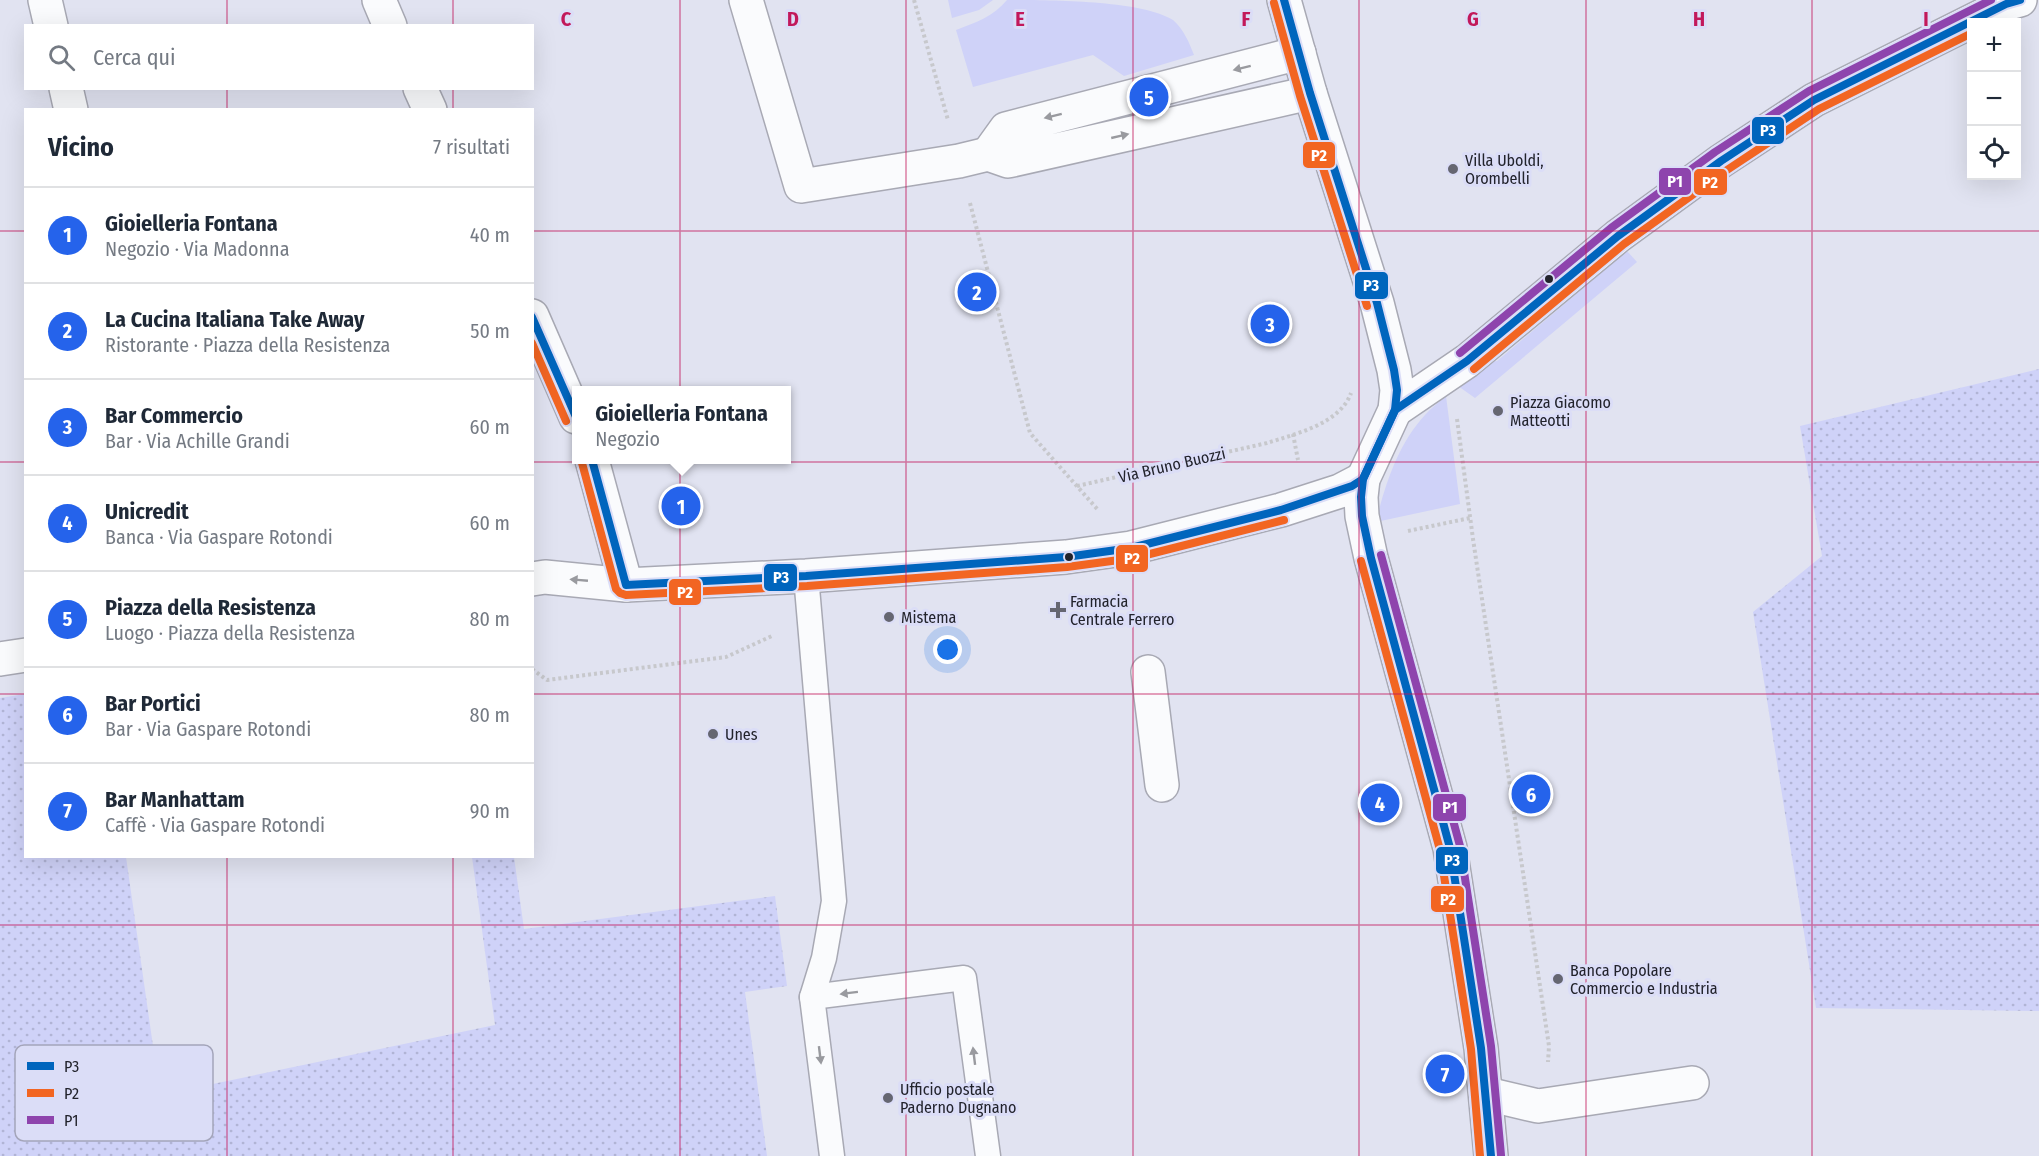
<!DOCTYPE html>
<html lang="it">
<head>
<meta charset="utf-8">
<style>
  :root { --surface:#fff; --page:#f6f6f7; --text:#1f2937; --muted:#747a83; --line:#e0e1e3; --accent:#2563eb }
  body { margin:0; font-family:"Fira Sans Condensed",sans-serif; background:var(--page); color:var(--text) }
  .controls { position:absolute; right:18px; top:18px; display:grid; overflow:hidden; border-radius:0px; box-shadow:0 6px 24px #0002 }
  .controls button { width:54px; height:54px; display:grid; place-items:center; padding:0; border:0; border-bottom:2px solid var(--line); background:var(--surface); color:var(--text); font:30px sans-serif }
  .you { position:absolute; left:948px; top:650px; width:21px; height:21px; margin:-15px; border:4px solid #fff; border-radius:50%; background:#1a73e8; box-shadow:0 0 0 9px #1a73e833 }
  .badge { display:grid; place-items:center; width:39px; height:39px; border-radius:50%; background:var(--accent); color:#fff; font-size:20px; font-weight:700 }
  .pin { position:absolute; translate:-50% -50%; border:3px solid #fff; box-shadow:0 2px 6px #0006 }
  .popup { position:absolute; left:572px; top:386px; width:219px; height:78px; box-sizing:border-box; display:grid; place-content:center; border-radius:0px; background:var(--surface); filter:drop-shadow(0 2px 4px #0005); font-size:20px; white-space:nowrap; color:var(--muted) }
  .popup b { font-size:22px; color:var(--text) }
  .popup::after { content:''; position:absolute; left:50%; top:100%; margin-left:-12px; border:12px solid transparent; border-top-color:var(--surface) }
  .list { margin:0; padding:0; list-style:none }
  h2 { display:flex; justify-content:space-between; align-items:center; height:78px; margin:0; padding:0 24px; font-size:26px }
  h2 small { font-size:20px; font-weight:400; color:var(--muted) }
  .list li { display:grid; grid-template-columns:39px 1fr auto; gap:18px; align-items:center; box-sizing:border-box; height:96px; padding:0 24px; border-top:2px solid var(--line) }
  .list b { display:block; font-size:22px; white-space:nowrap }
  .list p { margin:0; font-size:20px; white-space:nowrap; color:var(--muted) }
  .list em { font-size:20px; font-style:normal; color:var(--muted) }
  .icon { flex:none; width:33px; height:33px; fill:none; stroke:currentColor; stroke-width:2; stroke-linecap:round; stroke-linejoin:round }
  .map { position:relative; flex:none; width:2039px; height:1156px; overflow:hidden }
  .search { position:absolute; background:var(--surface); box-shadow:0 6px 24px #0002; left:24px; top:24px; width:510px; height:66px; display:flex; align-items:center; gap:15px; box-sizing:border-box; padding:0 21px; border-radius:0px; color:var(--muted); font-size:22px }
  .panel { position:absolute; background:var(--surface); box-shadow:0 6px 24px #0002; left:24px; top:108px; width:510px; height:750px; border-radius:0px }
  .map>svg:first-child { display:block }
  .green { fill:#cfd2f8 }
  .garden { fill:url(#garden-dots) }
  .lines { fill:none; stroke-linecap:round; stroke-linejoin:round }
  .service-casing { stroke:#a8a9b4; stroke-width:27 }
  .pedestrian-casing { stroke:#a8a9b4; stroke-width:36 }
  .minor-casing { stroke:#a8a9b4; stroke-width:36 }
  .path { stroke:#c7c8cc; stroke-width:4; stroke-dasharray:3 3; stroke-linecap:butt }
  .service { stroke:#fafbfd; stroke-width:24 }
  .pedestrian { stroke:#fafbfd; stroke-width:33 }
  .minor { stroke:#fafbfd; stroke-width:33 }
  .bus-1-casing { stroke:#dbddf7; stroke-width:12 }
  .bus-2-casing { stroke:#dbddf7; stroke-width:12 }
  .bus-3-casing { stroke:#dbddf7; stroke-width:12 }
  .bus-1 { stroke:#0065bd; stroke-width:8 }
  .bus-2 { stroke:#f26522; stroke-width:8 }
  .bus-3 { stroke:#8e44ad; stroke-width:8 }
  .oneway { fill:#999a9f }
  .grid { fill:none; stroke:#c2185b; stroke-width:1.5; stroke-opacity:0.55 }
  .poi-dot { fill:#656671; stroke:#dbddf7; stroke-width:2 }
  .bus-dot { fill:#22232c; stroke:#dbddf7; stroke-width:2 }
  .labels { text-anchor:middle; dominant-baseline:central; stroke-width:6; stroke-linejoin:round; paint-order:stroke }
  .poi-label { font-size:16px; fill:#22232c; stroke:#dbddf7; text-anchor:start }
  .street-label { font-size:16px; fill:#22232c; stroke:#dbddf7 }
  .key { fill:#dbddf7; stroke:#a4a5ba; stroke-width:1.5 }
  .key-label { font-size:16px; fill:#22232c }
  .grid-label { font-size:20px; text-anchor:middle; font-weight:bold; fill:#c2185b; stroke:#dbddf7; stroke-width:6; stroke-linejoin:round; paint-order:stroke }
  .line-badge { stroke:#dbddf7; stroke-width:2 }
  .badge-label { font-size:16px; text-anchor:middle; font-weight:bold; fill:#fff }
</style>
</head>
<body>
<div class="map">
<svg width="2039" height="1156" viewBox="0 0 2039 1156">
  <defs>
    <pattern id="garden-dots" width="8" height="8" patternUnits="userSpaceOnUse" patternTransform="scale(1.5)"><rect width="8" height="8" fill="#cfd2f8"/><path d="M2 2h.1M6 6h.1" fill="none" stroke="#b1b4d5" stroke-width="1.8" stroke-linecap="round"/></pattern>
  </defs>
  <rect width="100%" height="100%" fill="#e1e3f1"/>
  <g class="green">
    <polygon points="948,0 993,0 979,10 952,18"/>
    <path d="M1007 0C1049 0 1141 0 1173 20 1184 30 1189 42 1194 55L1124 76 1093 55 973 87 956 30C975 23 994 16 1007 0Z"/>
    <polygon points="1627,251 1637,262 1475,398 1458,386 1487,362 1497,361"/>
    <path d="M1446 396 1460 504 1376 522C1385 485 1398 444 1425 415 1431 408 1439 402 1446 396Z"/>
  </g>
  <g class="garden">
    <polygon points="2039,369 2039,1011 1816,1008 1753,612 1822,556 1800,426"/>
    <polygon points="25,694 26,856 126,857 160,1095 495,1025 472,857 514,857 524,929 775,896 787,986 745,992 767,1156 0,1156 0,698"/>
  </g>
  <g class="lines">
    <defs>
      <g id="service">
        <polyline points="806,576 834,901 824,958 812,997 832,1156"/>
        <polyline points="812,997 964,978 988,1156"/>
      </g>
      <polyline id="pedestrian" points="1148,672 1162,785"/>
      <g id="minor">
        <polyline points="45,0 51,26"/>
        <polyline points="379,0 390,26"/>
        <polyline points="746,0 801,186 959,161 988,154"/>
        <polyline points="1284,0 1310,93 1377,303 1394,370 1397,390 1395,410 1363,479 1361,497 1362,516 1371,558 1450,848 1481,1048 1491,1156"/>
        <polyline points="1299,53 1006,129 988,154 1008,161 1310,93"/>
        <polyline points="66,88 71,110"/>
        <polyline points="420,88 430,110"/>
        <polyline points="532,316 576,417"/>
        <polyline points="1395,410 1467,361 1618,236 1721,161 1814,100 2006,4 2020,0"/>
        <polyline points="592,460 626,585"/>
        <polyline points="532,579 545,577 626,585 806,576 1066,557 1131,548 1281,510 1340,491 1363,479"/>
        <polyline points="0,659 26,655"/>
        <polyline points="1487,1094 1538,1106 1692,1083"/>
      </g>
    </defs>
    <use href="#service" class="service-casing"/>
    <use href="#pedestrian" class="pedestrian-casing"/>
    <use href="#minor" class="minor-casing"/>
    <g class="path">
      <polyline points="914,0 948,120"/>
      <polyline points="970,203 1030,433 1098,510"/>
      <polyline points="1457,419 1473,539 1549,1046 1548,1062"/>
      <polyline points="1293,434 1298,460"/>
      <path d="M1077 486 1267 443C1295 434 1340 424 1351 393"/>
      <polyline points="1408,531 1470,518"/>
      <polyline points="532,669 547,680 726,657 774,635"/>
    </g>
    <use href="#service" class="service"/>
    <use href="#pedestrian" class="pedestrian"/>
    <use href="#minor" class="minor"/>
    <defs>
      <g id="bus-1">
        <polyline points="1284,0 1310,93 1377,303 1394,370 1397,390 1395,410 1363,479 1361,497 1362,516 1371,558 1450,848 1481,1048 1491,1156"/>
        <polyline points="532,317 576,417"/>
        <polyline points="592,460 626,585 806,576 1066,557 1131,548 1281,510 1352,486 1363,479 1395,410 1467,361 1618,236 1721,161 1814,100 2006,4 2020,0"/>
      </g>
      <g id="bus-2">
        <polyline points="1274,3 1300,96 1367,306"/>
        <polyline points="532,343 566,421"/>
        <polyline points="1474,369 1624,244 1727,170 1819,109 1972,33"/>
        <polyline points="582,463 616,589 620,593 626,595 807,586 1067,567 1134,558 1284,520"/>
        <polyline points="1361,561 1440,850 1471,1049 1480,1156"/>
      </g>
      <g id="bus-3">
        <polyline points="1460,353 1611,228 1715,152 1809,91 1991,0"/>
        <polyline points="1381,555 1460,846 1491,1046 1501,1155"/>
      </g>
    </defs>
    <use href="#bus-1" class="bus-1-casing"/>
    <use href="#bus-2" class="bus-2-casing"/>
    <use href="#bus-3" class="bus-3-casing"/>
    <use href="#bus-1" class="bus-1"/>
    <use href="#bus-2" class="bus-2"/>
    <use href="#bus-3" class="bus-3"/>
  </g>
  <defs><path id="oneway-solid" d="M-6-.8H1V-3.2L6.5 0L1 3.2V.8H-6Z" transform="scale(1.5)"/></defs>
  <g class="oneway">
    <use href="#oneway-solid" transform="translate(1242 68) rotate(166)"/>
    <use href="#oneway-solid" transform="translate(1053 116) rotate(166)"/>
    <use href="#oneway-solid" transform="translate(1120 136) rotate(-13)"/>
    <use href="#oneway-solid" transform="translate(579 580) rotate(-175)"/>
    <use href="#oneway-solid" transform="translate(849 993) rotate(173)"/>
    <use href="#oneway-solid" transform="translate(820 1055) rotate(83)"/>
    <use href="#oneway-solid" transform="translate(974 1056) rotate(-97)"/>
  </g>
  <path class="grid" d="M227 0V26M453 0V26M680 0V1156M906 0V1156M1133 0V1156M1359 0V1156M1586 0V1156M1812 0V1156M227 88V110M453 88V110M0 231H26M532 231H2039M0 462H26M532 462H2039M0 694H26M532 694H2039M227 856V1156M453 856V1156M0 925H2039"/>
  <g class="poi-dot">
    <circle cx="1453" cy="169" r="6"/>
    <circle cx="1498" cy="411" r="6"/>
    <path d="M1055 601h6v6h6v6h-6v6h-6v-6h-6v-6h6z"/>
    <circle cx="889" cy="617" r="6"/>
    <circle cx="713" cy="734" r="6"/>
    <circle cx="1558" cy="979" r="6"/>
    <circle cx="888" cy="1098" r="6"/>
  </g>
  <g class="bus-dot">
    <circle cx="1549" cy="279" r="5"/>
    <circle cx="1069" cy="557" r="5"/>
  </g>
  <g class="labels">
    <g class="poi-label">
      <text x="1465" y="160">Villa Uboldi,<tspan x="1465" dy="18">Orombelli</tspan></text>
      <text x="1510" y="402">Piazza Giacomo<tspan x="1510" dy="18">Matteotti</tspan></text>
      <text x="1070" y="601">Farmacia<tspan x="1070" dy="18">Centrale Ferrero</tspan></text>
      <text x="901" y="617">Mistema</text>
      <text x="725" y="734">Unes</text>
      <text x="1570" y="970">Banca Popolare<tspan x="1570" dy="18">Commercio e Industria</tspan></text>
      <text x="900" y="1089">Ufficio postale<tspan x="900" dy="18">Paderno Dugnano</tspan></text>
    </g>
    <g class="street-label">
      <text transform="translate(1172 465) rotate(-13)">Via Bruno Buozzi</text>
    </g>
  </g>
  <rect x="15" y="1045" width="198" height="96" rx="9" class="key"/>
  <rect x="27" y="1062" width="27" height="8" fill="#0065bd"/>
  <rect x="27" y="1089" width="27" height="8" fill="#f26522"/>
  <rect x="27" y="1116" width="27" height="8" fill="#8e44ad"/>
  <g class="key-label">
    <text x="64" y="1072">P3</text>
    <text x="64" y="1099">P2</text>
    <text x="64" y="1126">P1</text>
  </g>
  <g class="grid-label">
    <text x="566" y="26">C</text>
    <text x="793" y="26">D</text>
    <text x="1020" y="26">E</text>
    <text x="1246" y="26">F</text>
    <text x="1473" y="26">G</text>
    <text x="1699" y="26">H</text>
    <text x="1926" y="26">I</text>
  </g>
  <g class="line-badge">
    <rect x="1751" y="116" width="34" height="29" rx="6" fill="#0065bd"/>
    <rect x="1302" y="141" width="34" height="28" rx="6" fill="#f26522"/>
    <rect x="1658" y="167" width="34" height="29" rx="6" fill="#8e44ad"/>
    <rect x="1693" y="168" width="35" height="28" rx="6" fill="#f26522"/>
    <rect x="1354" y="271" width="35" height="29" rx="6" fill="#0065bd"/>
    <rect x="1115" y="544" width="34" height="29" rx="6" fill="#f26522"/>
    <rect x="763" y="563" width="35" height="29" rx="6" fill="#0065bd"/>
    <rect x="668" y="578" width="34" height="28" rx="6" fill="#f26522"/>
    <rect x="1432" y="793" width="35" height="29" rx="6" fill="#8e44ad"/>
    <rect x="1435" y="846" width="34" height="29" rx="6" fill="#0065bd"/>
    <rect x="1430" y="885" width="35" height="28" rx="6" fill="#f26522"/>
  </g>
  <g class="badge-label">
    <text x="1768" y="136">P3</text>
    <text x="1319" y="161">P2</text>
    <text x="1675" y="187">P1</text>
    <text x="1710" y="188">P2</text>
    <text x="1371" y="291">P3</text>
    <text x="1132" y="564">P2</text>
    <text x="781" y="583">P3</text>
    <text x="685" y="598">P2</text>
    <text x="1450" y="813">P1</text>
    <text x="1452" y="866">P3</text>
    <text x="1448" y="905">P2</text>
  </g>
</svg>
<div class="controls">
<button>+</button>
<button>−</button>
<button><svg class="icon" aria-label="locate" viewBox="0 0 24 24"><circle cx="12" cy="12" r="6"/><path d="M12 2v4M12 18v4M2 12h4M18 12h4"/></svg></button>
</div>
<div class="you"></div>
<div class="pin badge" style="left:681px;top:506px">1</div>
<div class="popup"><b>Gioielleria Fontana</b>Negozio</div>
<div class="pin badge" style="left:977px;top:292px">2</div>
<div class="pin badge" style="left:1270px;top:324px">3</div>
<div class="pin badge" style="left:1380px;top:803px">4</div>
<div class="pin badge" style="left:1149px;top:97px">5</div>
<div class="pin badge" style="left:1531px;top:794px">6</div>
<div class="pin badge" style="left:1445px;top:1074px">7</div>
<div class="search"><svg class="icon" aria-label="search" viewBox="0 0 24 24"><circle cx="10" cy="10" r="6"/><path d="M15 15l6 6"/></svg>Cerca qui</div>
<section class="panel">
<h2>Vicino<small>7 risultati</small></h2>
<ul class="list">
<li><span class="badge">1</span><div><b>Gioielleria Fontana</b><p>Negozio · Via Madonna</p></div><em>40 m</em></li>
<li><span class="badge">2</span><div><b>La Cucina Italiana Take Away</b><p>Ristorante · Piazza della Resistenza</p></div><em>50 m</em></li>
<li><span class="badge">3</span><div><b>Bar Commercio</b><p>Bar · Via Achille Grandi</p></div><em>60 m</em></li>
<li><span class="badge">4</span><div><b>Unicredit</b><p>Banca · Via Gaspare Rotondi</p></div><em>60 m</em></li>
<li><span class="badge">5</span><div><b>Piazza della Resistenza</b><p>Luogo · Piazza della Resistenza</p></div><em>80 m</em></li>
<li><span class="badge">6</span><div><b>Bar Portici</b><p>Bar · Via Gaspare Rotondi</p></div><em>80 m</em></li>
<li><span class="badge">7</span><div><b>Bar Manhattam</b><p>Caffè · Via Gaspare Rotondi</p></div><em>90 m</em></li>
</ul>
</section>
</div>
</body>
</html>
